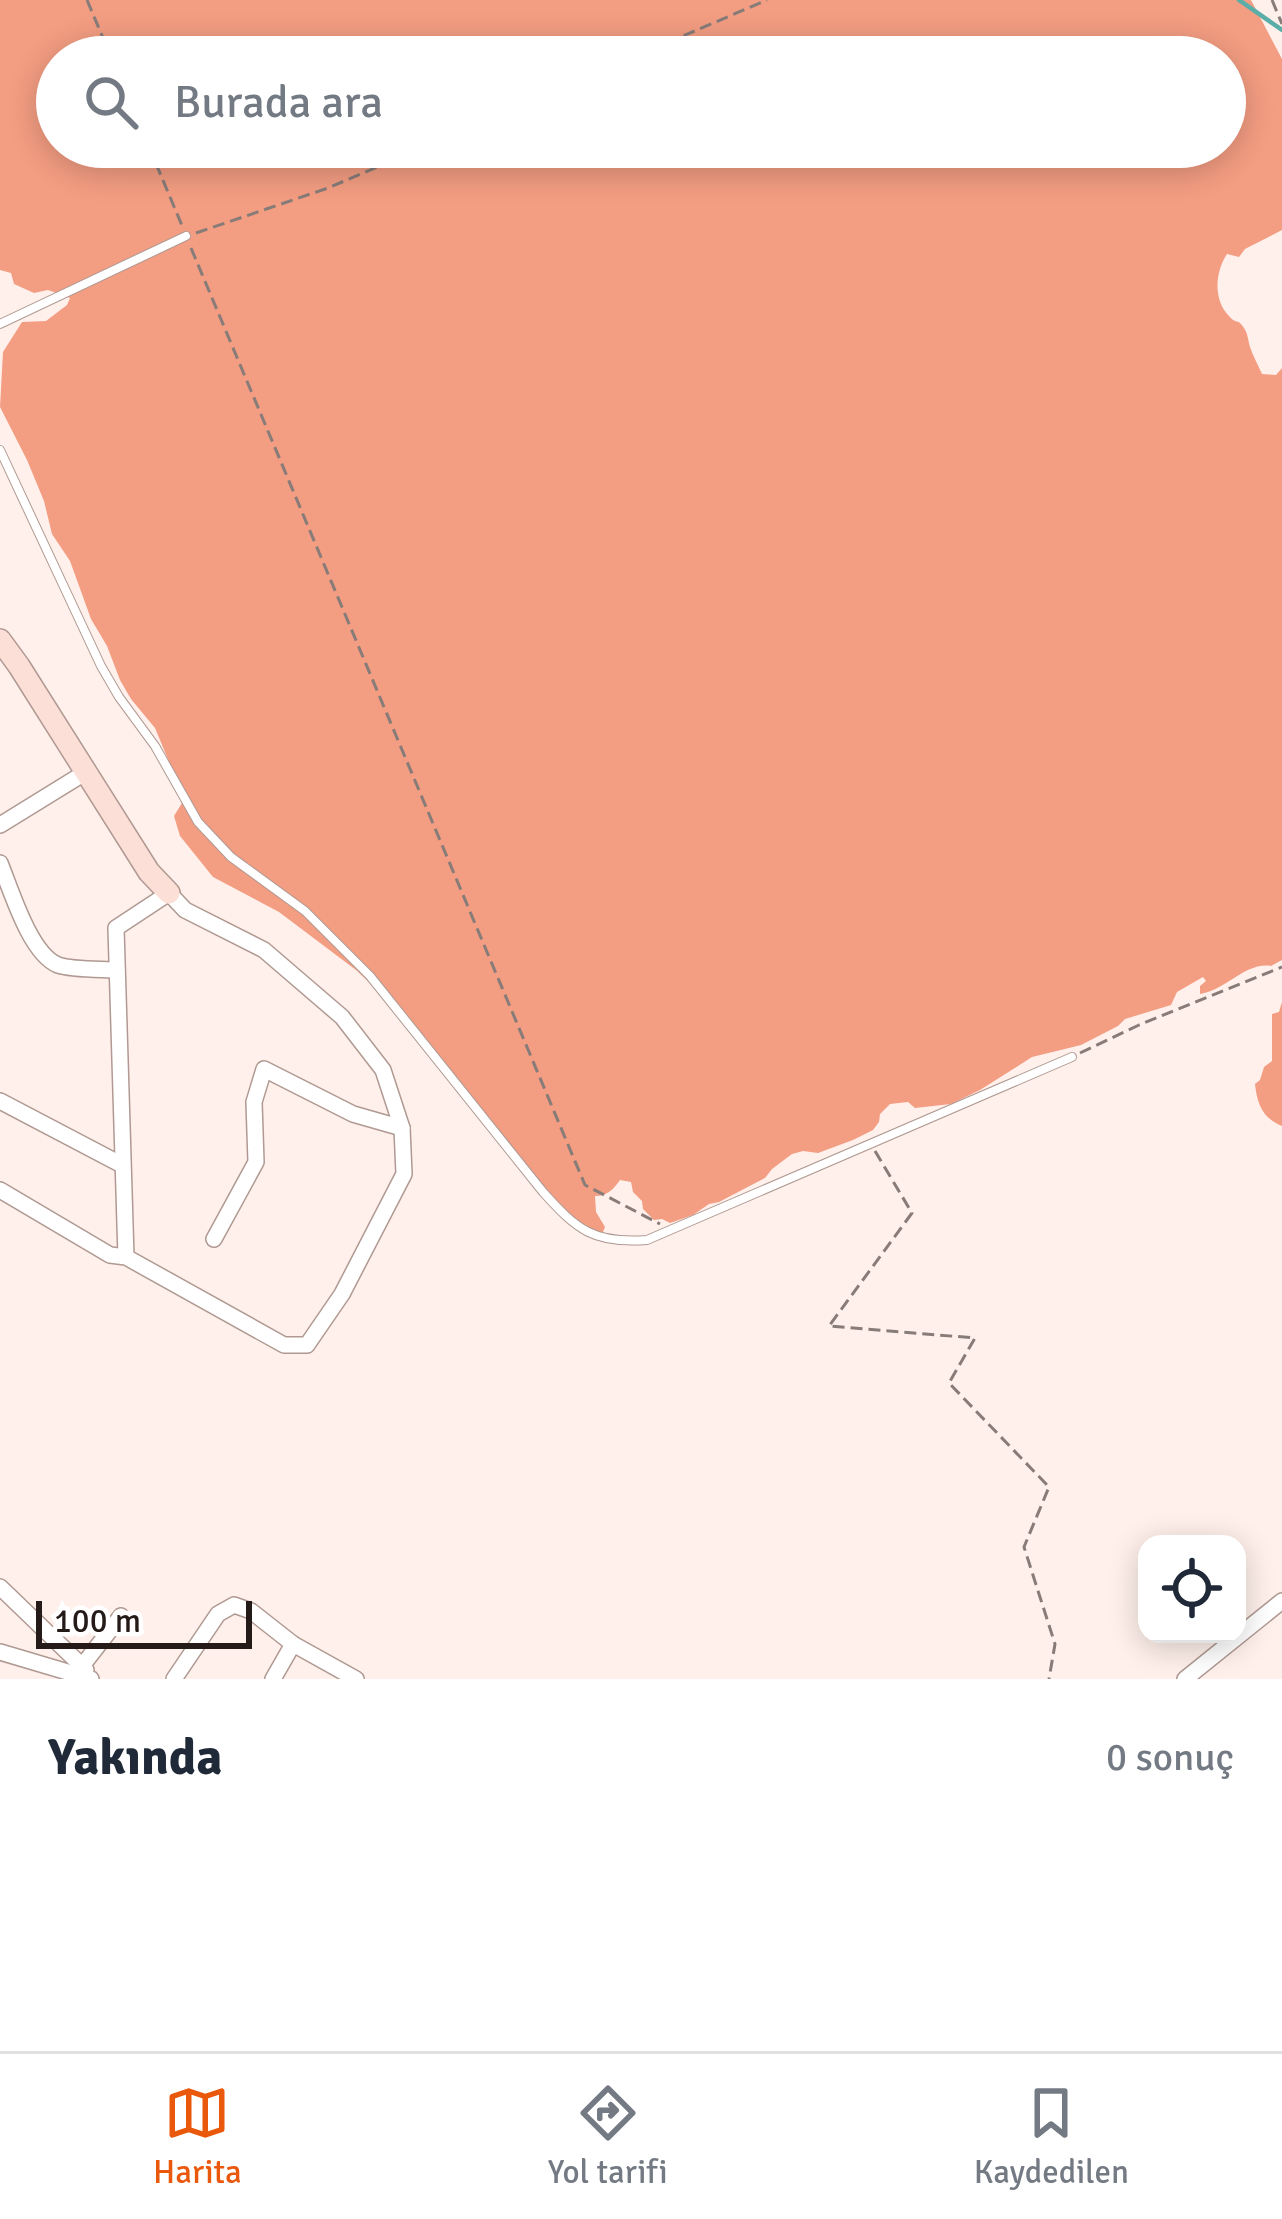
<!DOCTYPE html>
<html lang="tr">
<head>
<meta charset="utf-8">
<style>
  :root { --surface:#fff; --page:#f2f2f3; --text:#1f2937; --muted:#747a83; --line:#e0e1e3; --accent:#ea580c }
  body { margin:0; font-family:Signika,sans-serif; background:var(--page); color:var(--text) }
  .controls { position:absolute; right:36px; bottom:36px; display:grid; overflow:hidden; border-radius:24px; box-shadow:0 6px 30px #0003 }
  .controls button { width:108px; height:108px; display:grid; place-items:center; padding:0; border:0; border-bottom:3px solid var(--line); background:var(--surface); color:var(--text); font:60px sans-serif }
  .scale { position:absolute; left:36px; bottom:30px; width:216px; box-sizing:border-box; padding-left:12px; border:6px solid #241b19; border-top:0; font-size:33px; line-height:42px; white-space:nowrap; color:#241b19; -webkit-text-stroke:9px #fff; paint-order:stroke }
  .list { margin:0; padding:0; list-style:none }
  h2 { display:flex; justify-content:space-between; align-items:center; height:156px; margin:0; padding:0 48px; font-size:51px }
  h2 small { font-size:39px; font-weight:400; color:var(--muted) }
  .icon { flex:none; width:66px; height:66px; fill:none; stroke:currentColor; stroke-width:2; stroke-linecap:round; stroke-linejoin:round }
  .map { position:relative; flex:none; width:1282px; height:1679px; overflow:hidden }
  .search { position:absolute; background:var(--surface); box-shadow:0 6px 30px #0003; left:36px; right:36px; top:36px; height:132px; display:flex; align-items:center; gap:30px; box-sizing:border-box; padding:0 42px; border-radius:66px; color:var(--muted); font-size:45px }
  .sheet { height:372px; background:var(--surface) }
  nav { display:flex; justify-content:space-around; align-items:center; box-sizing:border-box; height:168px; border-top:3px solid var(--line); background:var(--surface); font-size:33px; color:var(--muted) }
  nav a { display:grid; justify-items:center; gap:6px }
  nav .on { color:var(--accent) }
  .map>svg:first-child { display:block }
  .forest { fill:#f39d82; fill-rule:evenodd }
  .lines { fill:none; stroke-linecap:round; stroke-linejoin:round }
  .stream { stroke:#5bada8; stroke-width:4.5 }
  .lane-casing { stroke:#b09992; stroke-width:10 }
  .street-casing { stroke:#b09992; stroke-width:18 }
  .secondary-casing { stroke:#b09992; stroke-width:24 }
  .path { stroke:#887c79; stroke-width:3; stroke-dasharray:12 6; stroke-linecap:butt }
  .lane { stroke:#fff; stroke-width:8 }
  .street { stroke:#fff; stroke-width:15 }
  .secondary { stroke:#fcdfd6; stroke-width:21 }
</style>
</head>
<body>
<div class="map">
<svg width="1282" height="1679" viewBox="0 0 1282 1679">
  <rect width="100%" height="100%" fill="#fff0eb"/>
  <g class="forest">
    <path d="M0 0H1251L1282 59V230L1245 249 1239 257 1227 254C1215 272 1213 300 1229 316 1238 326 1237 317 1244 328 1248 334 1248 340 1250 347 1253 356 1258 365 1262 374L1276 375 1282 368V960L1271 966C1245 962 1225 991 1200 994V986L1206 981 1203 977 1177 992 1171 1005 1125 1019 1118 1026 1081 1045 1032 1057 980 1090 951 1104 915 1108 908 1102 890 1104 880 1114 879 1122 873 1130 853 1140 818 1153 803 1151 792 1154 772 1169 765 1178 719 1202 709 1204 693 1215 670 1223 662 1219 654 1220 643 1209 642 1201 633 1192 631 1182 620 1180C613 1190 607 1196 595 1196L596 1212 605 1227 603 1232C582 1234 562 1219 548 1204L433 1048 374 987 356 970 279 912 213 877 180 836 174 816 182 803 177 781 155 728 131 699 120 680 107 646 91 619 70 561 52 534 44 501 27 460 0 407 3 352 22 322 46 321 67 305 70 298 48 290 34 293 14 284 11 273 0 270ZM57 57H1225V147H57Z"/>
    <path d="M1282 1002V1126C1262 1118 1257 1103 1255 1084L1260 1080 1264 1067 1272 1061V1014L1279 1012Z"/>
  </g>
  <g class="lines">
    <polyline class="stream" points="1239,0 1282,30"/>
    <defs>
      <g id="lane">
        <polyline points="0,324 186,236"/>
        <path d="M0 450 101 666 119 697 155 746 198 822 231 857 305 911 370 976 543 1192C577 1230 594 1244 647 1240L1072 1057"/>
      </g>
      <g id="street">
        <polyline points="0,825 86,772"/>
        <path d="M0 863C11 890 30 954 58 965 72 970 101 969 117 970"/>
        <polyline points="0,1101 122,1165"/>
        <polyline points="0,1190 110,1255 126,1257 284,1345 307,1345 342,1294 404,1174 402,1128 383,1070 342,1017 264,950 185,910 169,893 116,928 126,1257"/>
        <polyline points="214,1239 256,1162 254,1102 264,1069 353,1114 402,1128"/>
        <polyline points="0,1587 82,1666"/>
        <polyline points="0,1652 91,1679"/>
        <polyline points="86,1670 82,1666 121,1616"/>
        <polyline points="174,1679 218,1614 234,1605 251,1611 293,1644 356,1679"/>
        <polyline points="273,1679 293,1644"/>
        <polyline points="1185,1679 1282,1601"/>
      </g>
      <polyline id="secondary" points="0,640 19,666 149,872 169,893"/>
    </defs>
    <use href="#lane" class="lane-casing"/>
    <use href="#street" class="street-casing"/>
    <use href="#secondary" class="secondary-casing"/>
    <g class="path">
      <polyline points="87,0 111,57"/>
      <polyline points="1272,0 1282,24"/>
      <polyline points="634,57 767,0"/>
      <polyline points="149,147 183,228"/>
      <polyline points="196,233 328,188 424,147"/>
      <polyline points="191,248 585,1185 660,1224"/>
      <polyline points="1080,1053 1139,1025 1282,967"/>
      <polyline points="875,1151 912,1213 829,1326 975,1338 949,1383 1049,1487 1024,1547 1055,1644 1049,1679"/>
    </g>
    <use href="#lane" class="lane"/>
    <use href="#street" class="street"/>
    <use href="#secondary" class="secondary"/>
  </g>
</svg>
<div class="controls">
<button><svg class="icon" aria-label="locate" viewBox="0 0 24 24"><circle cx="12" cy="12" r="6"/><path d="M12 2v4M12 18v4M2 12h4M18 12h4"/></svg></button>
</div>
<div class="scale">100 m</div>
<div class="search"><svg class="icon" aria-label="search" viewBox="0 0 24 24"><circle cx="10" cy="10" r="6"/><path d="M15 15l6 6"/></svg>Burada ara</div>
</div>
<section class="sheet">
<h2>Yakında<small>0 sonuç</small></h2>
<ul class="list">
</ul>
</section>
<nav>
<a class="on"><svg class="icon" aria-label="map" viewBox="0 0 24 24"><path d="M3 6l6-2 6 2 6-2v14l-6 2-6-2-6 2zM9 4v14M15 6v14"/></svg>Harita</a>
<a><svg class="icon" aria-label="directions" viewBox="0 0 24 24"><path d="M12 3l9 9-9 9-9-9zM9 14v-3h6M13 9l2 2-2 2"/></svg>Yol tarifi</a>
<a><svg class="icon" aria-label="saved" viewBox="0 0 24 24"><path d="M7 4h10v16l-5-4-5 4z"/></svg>Kaydedilen</a>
</nav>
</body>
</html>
